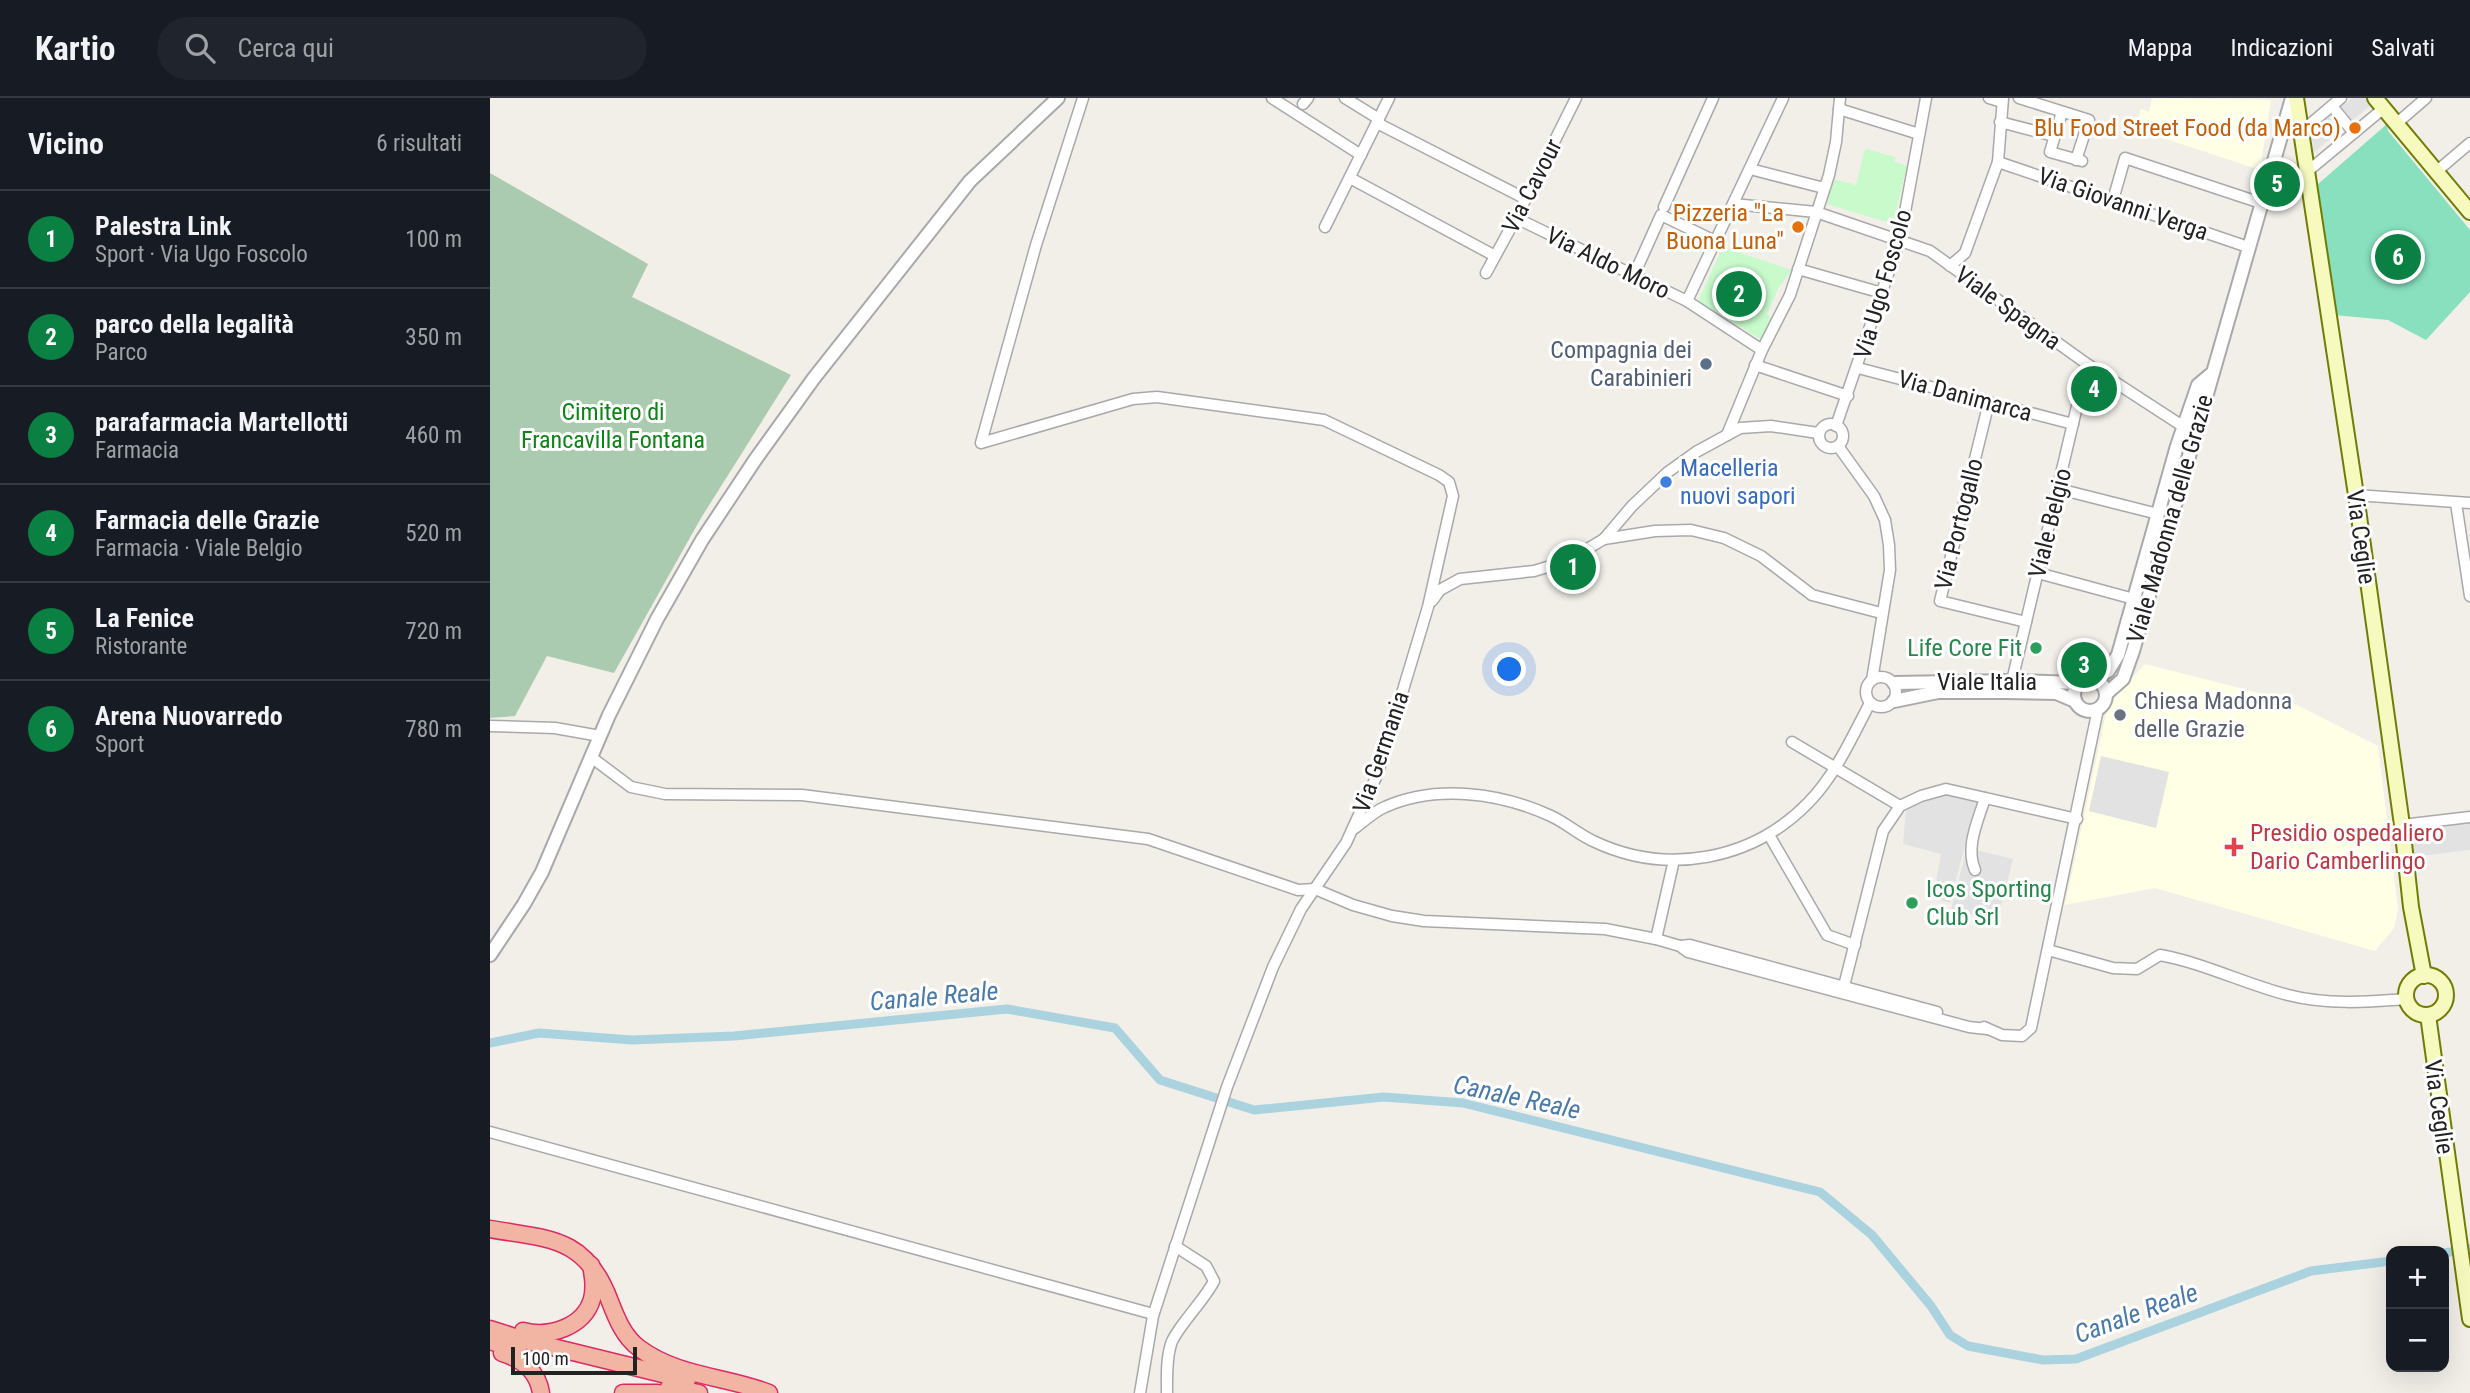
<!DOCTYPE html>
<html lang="it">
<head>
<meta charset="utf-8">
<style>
  :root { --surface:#171b24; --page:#20242c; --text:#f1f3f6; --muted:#9ea1a6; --line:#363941; --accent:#0b8043 }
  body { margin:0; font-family:"Roboto Condensed",sans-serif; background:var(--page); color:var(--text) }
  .controls { position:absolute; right:21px; bottom:21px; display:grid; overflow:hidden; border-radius:14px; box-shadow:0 7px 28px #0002 }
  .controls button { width:63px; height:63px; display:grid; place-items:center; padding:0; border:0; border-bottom:2px solid var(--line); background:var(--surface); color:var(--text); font:35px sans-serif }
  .scale { position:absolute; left:21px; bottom:18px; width:126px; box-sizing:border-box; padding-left:7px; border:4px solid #222; border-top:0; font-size:19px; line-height:24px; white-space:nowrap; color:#222; -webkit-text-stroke:5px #fff; paint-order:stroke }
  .you { position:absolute; left:1020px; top:572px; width:24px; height:24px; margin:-18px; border:5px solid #fff; border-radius:50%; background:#1a73e8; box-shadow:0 0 0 10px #1a73e833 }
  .badge { display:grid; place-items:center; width:46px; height:46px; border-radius:50%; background:var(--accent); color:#fff; font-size:23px; font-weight:700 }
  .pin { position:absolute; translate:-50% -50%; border:4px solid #fff; box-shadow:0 2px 7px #0006 }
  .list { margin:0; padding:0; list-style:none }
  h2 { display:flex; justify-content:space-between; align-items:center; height:91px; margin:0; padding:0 28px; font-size:30px }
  h2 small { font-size:23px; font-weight:400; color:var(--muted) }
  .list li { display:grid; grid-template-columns:46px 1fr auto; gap:21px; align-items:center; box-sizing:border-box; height:98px; padding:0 28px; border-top:2px solid var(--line) }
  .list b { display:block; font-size:26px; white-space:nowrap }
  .list p { margin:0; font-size:23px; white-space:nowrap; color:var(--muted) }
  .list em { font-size:23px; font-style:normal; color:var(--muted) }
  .icon { flex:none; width:38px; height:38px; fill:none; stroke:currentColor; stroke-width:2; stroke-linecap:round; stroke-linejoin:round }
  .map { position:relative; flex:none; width:1980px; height:1295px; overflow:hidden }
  header { display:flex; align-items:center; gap:42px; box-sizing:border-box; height:98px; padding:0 35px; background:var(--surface); border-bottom:2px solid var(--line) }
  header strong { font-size:33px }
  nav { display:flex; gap:38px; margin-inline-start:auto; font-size:24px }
  .search { width:490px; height:63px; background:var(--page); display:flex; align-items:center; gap:18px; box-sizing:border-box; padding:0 24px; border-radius:38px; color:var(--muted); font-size:26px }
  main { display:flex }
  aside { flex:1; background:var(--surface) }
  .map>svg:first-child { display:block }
  .education { fill:#ffffe5 }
  .cemetery { fill:#aacbaf }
  .park { fill:#c8facc }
  .pitch { fill:#88e0be }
  .parking { fill:#e2e2e2 }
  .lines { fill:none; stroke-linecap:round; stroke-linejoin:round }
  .canal { stroke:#aad3df; stroke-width:9 }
  .minor-casing { stroke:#a9a9a9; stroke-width:13 }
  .tertiary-casing { stroke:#a9a9a9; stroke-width:16 }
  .secondary-casing { stroke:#707d05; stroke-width:18 }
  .trunk-casing { stroke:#dc2a67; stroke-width:19 }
  .minor { stroke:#fff; stroke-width:10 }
  .tertiary { stroke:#fff; stroke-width:12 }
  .secondary { stroke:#f7fabf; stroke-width:14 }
  .trunk { stroke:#f2b4a3; stroke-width:16 }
  .food-dot { fill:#e8710a; stroke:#fff; stroke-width:2.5 }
  .service-dot { fill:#5c6f8a; stroke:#fff; stroke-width:2.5 }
  .shop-dot { fill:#3f7fe0; stroke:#fff; stroke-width:2.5 }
  .leisure-dot { fill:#2e9e5b; stroke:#fff; stroke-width:2.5 }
  .worship-dot { fill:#6b7280; stroke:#fff; stroke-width:2.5 }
  .health-dot { fill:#e0444e; stroke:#fff; stroke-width:2.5 }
  .labels { text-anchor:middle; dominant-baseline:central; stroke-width:6; stroke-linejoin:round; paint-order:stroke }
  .food-label { font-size:24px; fill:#c56008; stroke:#fff; text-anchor:end }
  .street-label { font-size:24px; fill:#222; stroke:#fff }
  .service-label { font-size:24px; fill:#4e5e75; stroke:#fff; text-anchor:end }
  .park-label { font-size:24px; fill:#0c8416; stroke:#fff }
  .shop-label { font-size:24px; fill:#366cbe; stroke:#fff; text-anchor:start }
  .leisure-label { font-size:24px; fill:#27864d; stroke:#fff; text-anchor:end }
  .worship-label { font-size:24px; fill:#5b616d; stroke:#fff; text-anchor:start }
  .health-label { font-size:24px; fill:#be3a42; stroke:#fff; text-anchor:start }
  .water-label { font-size:26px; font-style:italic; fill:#4a7aab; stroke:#fff }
</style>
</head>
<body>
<header>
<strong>Kartio</strong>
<div class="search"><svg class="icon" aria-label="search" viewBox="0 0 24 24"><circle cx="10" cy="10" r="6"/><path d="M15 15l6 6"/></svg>Cerca qui</div>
<nav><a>Mappa</a><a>Indicazioni</a><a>Salvati</a></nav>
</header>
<main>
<aside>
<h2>Vicino<small>6 risultati</small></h2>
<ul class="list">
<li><span class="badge">1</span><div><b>Palestra Link</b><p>Sport · Via Ugo Foscolo</p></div><em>100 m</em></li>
<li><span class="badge">2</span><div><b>parco della legalità</b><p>Parco</p></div><em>350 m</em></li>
<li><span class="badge">3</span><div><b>parafarmacia Martellotti</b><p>Farmacia</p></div><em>460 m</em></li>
<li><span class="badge">4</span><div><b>Farmacia delle Grazie</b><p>Farmacia · Viale Belgio</p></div><em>520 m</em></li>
<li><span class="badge">5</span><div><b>La Fenice</b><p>Ristorante</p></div><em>720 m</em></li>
<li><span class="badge">6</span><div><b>Arena Nuovarredo</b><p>Sport</p></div><em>780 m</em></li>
</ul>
</aside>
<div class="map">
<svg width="1980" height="1295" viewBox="0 0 1980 1295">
  <rect width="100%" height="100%" fill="#f2efe9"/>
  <g class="education">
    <polygon points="1662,0 1781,2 1770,72 1646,31 1651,11 1659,14"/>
    <polygon points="1655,566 1797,602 1888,648 1908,811 1904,830 1885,853 1665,790 1575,807 1618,606"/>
  </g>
  <polygon class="cemetery" points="0,75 158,166 142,199 301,277 211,420 124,575 57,558 25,618 0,620"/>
  <g class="park">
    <polygon points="1375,51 1406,59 1404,63 1417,68 1403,126 1337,106 1343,81 1366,87"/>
    <polygon points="1233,149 1302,172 1289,189 1277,216 1281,220 1272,242 1208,203"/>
  </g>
  <polygon class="pitch" points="1897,26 1898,33 1980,132 1980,194 1936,242 1898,222 1844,217 1827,87"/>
  <g class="parking">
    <polygon points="1862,0 1875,0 1881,7 1824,54 1821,35"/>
    <polygon points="1611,658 1679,674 1666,730 1599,713"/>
    <polygon points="1454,695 1483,700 1486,705 1460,805 1443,800 1451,756 1413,746 1416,712 1427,704"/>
    <polygon points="1980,725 1980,752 1921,759 1918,732"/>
    <polygon points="1477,750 1523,761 1507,823 1461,811"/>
  </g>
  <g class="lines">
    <g class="canal">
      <polyline points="0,945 49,935 142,942 244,938 517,911 625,930 670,982 764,1012 894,999 973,1005 1330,1094 1382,1137 1441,1208 1460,1237 1478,1248 1553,1262 1586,1261 1821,1173 1901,1163"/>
      <polyline points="1954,1155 1980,1151"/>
    </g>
    <defs>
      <g id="minor">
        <polyline points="593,0 546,147 491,345 643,301 667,299 834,322 949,377 959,384 963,398 938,509 888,675 856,745 811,811 783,869 737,989 663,1218 650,1295"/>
        <polyline points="782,0 871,57"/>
        <polyline points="855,0 889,21"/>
        <polyline points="1499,0 1512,4"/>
        <polyline points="1529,0 1599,22 1586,62"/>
        <polyline points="813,6 818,0"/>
        <polyline points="1842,8 1864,35"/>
        <polyline points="1349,11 1429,36"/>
        <polyline points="1572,14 1560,54 1592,63"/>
        <polyline points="1510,24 1564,38"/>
        <polyline points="887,25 1036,101"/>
        <polyline points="1907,25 1936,0"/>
        <polyline points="1812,33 1851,0"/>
        <polyline points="1508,64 1758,149"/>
        <polyline points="1260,71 1334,90"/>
        <polyline points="1818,73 1894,10"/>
        <polyline points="1947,73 1980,45"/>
        <polyline points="860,80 1005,158"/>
        <polyline points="1623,102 1635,60 1771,105"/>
        <polyline points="1243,106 1326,114 1440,153 1597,266 1694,329"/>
        <polyline points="1174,109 1223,0"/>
        <polyline points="1026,120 1197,203 1272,252"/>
        <polyline points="835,129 899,0"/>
        <polyline points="1460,168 1475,155 1508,64 1513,0"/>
        <polyline points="1308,171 1392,195"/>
        <polyline points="996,175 1026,120 1086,0"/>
        <polyline points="1144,177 1171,117 1225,143"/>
        <polyline points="1197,203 1293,0"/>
        <polyline points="1265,267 1358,298"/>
        <polyline points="1368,270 1583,326"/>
        <polyline points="1499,304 1450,503 1536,524"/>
        <circle cx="1341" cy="338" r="12"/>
        <polyline points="1346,328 1410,141 1436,0"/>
        <polyline points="1237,337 1272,252 1300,197 1339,77 1346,44 1350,0"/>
        <polyline points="1348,348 1384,398 1395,422 1399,447 1400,472 1382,582"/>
        <polyline points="1569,391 1668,416"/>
        <polyline points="1866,397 1980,405"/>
        <polyline points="1966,405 1980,498"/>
        <polyline points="1114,441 1165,433 1201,432 1234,440 1271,458 1322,497 1391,515"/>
        <polyline points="1548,475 1644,501"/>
        <polyline points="942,503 950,492 970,481 1044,473 1077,463 1114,441 1142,408 1178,374 1206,354 1250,330 1281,328 1328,335"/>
        <circle cx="1391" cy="594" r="15"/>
        <polyline points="1522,583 1597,266"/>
        <polyline points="0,628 65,630 110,638"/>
        <polyline points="1302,644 1410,708"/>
        <polyline points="101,659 141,689 175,696 312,697 658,741 808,792 825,791 863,807 902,818 934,823 1115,831 1166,841 1190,848 1198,854 1479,929 1497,931"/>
        <polyline points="1912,727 1980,719"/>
        <path d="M865 730C874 723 885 713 895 709 947 686 1011 695 1061 718 1076 725 1088 736 1103 743 1176 778 1262 763 1319 704 1346 676 1362 639 1380 605"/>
        <polyline points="1279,737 1337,837 1365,847"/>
        <path d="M1485 772C1475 749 1488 723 1495 700"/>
        <polyline points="1166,841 1184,762"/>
        <polyline points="1190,848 1200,847 1447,914"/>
        <path d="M1558 852 1623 870 1647 871 1670 857C1714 865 1755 886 1798 897 1837 907 1877 904 1916 901"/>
        <polyline points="1354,888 1393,733 1410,708 1431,698 1456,691 1587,721"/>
        <polyline points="1494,929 1512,937 1532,938 1541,930 1608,611"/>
        <polyline points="0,1034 663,1216"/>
        <path d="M677 1295C677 1279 676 1262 681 1246 686 1230 714 1203 724 1183L716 1168 685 1148"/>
      </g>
      <g id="tertiary">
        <circle cx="1600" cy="597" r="16"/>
        <polyline points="1604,581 1618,573 1628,557 1687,348 1708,287 1720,277"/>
        <polyline points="1404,585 1522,583 1589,585"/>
        <polyline points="1617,595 1633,581 1643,553 1802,0"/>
        <polyline points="1404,603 1448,594 1515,594 1566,595 1585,603"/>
        <polyline points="0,857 34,806 52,774 119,617 167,521 212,442 265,362 324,280 480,83 568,0"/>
      </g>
      <g id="secondary">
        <polyline points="1806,0 1866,397 1912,727 1921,809 1934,878"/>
        <polyline points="1885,0 1980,114"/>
        <circle cx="1936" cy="897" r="20"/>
        <polyline points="1938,917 1980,1221"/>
      </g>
      <g id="trunk">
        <path d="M0 1131C58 1141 95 1138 119 1201 126 1219 133 1238 149 1250 188 1279 236 1278 279 1295"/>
        <polyline points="0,1231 34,1242 197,1282"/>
        <path d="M33 1233C59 1240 94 1229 102 1201 105 1189 103 1178 101 1167"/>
        <polyline points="0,1243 28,1252"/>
        <path d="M12 1255C32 1261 48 1274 51 1295"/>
        <polyline points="179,1289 209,1295"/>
        <polyline points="133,1295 168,1295"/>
      </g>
    </defs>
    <use href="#minor" class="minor-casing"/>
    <use href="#tertiary" class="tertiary-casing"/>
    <use href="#secondary" class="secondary-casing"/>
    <use href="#trunk" class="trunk-casing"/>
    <use href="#minor" class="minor"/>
    <use href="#tertiary" class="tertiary"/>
    <use href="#secondary" class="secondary"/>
    <use href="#trunk" class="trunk"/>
  </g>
  <g class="food-dot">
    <circle cx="1865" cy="30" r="7"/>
    <circle cx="1308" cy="129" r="7"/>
  </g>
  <circle class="service-dot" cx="1216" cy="266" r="7"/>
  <circle class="shop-dot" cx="1176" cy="384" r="7"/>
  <g class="leisure-dot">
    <circle cx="1546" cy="550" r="7"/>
    <circle cx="1422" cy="805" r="7"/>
  </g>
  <circle class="worship-dot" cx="1630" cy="617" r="7"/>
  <path class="health-dot" d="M1740.5 738.5h7v7h7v7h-7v7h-7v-7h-7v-7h7z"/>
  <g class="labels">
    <g class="food-label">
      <text x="1851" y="30">Blu Food Street Food (da Marco)</text>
      <text x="1294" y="115">Pizzeria "La<tspan x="1294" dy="28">Buona Luna"</tspan></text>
    </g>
    <g class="street-label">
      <text transform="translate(1042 88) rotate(-63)">Via Cavour</text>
      <text transform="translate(1633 106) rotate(19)">Via Giovanni Verga</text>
      <text transform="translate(1118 165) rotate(26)">Via Aldo Moro</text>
      <text transform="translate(1393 186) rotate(-74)">Via Ugo Foscolo</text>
      <text transform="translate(1518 210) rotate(36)">Viale Spagna</text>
      <text transform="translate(1475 298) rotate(15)">Via Danimarca</text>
      <text transform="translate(1680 421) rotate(-74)">Viale Madonna delle Grazie</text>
      <text transform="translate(1560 425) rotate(-76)">Viale Belgio</text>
      <text transform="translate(1469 426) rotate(-76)">Via Portogallo</text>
      <text transform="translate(1871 439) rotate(82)">Via Ceglie</text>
      <text x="1497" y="584">Viale Italia</text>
      <text transform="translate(891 654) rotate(-71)">Via Germania</text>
      <text transform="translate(1949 1009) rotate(82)">Via Ceglie</text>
    </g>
    <g class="service-label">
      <text x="1202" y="252">Compagnia dei<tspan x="1202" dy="28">Carabinieri</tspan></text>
    </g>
    <g class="park-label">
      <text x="123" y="314">Cimitero di<tspan x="123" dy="28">Francavilla Fontana</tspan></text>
    </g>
    <g class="shop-label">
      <text x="1190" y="370">Macelleria<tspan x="1190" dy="28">nuovi sapori</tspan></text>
    </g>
    <g class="leisure-label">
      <text x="1532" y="550">Life Core Fit</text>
      <text x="1436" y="791" text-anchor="start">Icos Sporting<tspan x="1436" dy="28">Club Srl</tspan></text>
    </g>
    <g class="worship-label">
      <text x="1644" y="603">Chiesa Madonna<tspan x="1644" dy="28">delle Grazie</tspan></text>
    </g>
    <g class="health-label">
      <text x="1760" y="735">Presidio ospedaliero<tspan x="1760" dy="28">Dario Camberlingo</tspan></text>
    </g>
    <g class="water-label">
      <text transform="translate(444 898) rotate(-5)">Canale Reale</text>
      <text transform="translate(1027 999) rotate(12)">Canale Reale</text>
      <text transform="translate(1646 1215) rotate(-20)">Canale Reale</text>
    </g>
  </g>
</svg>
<div class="controls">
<button>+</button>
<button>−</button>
</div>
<div class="scale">100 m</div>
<div class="you"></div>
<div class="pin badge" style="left:1083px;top:469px">1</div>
<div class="pin badge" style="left:1249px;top:196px">2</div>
<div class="pin badge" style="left:1594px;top:567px">3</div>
<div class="pin badge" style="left:1604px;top:291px">4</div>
<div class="pin badge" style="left:1787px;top:86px">5</div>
<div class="pin badge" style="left:1908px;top:159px">6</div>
</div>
</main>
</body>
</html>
